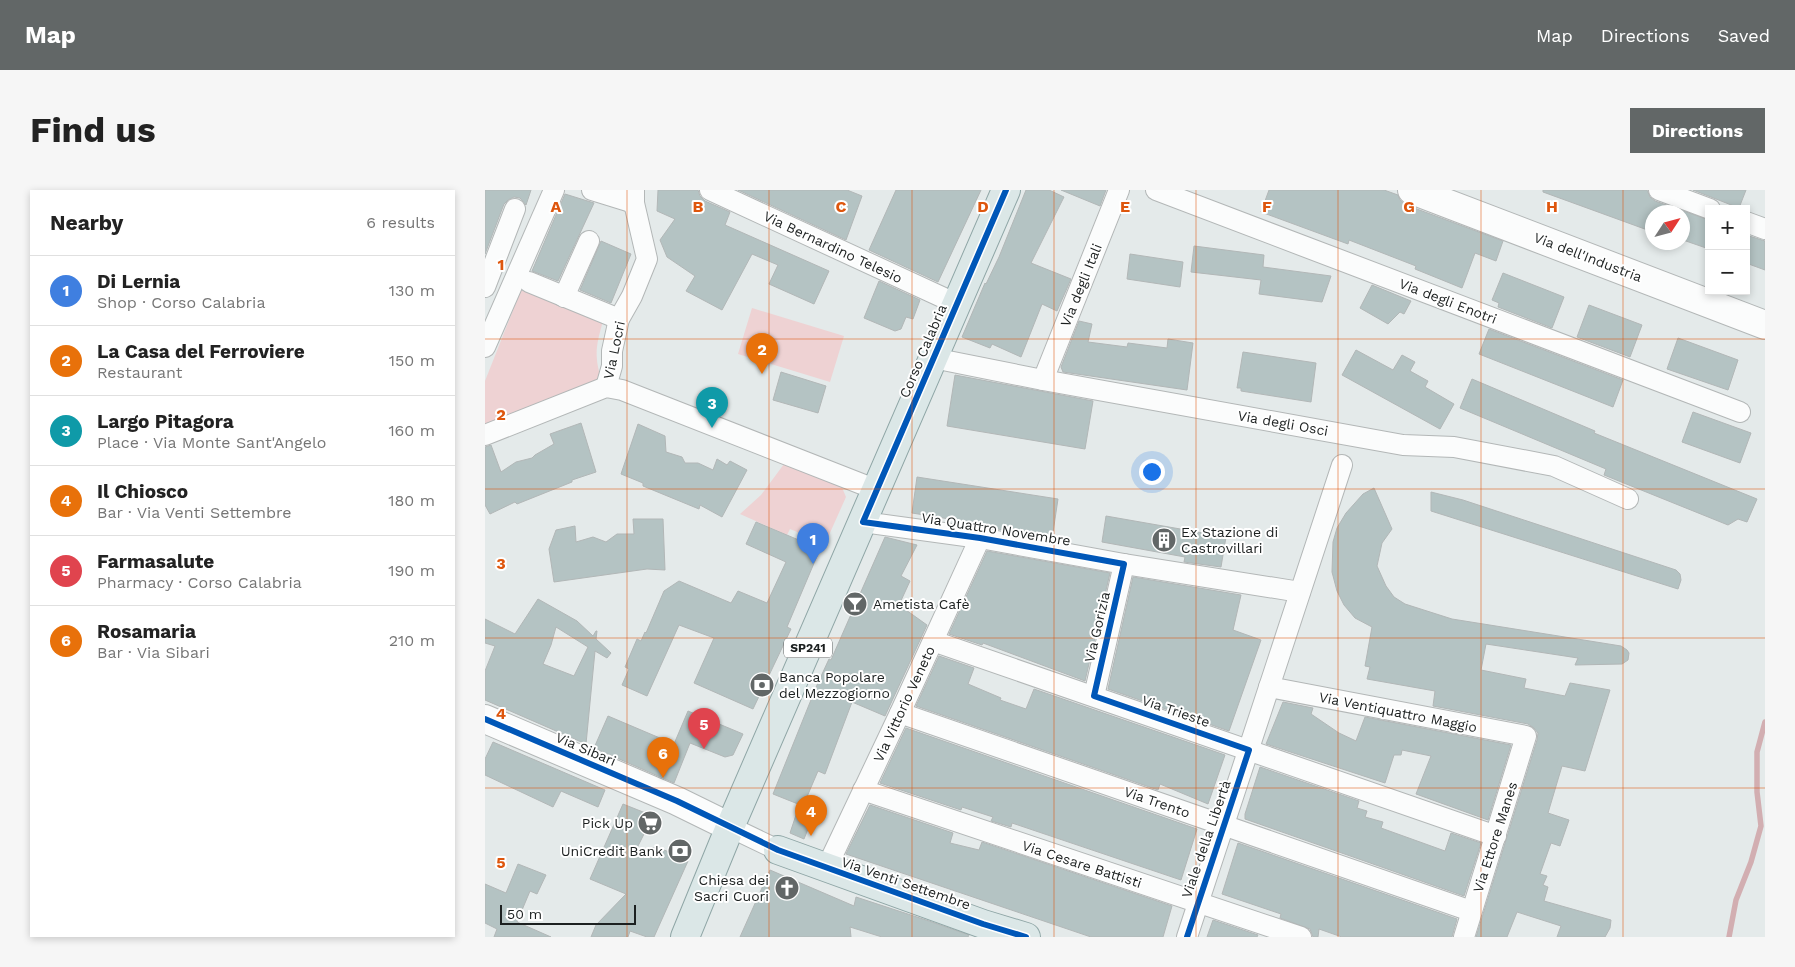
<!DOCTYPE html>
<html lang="en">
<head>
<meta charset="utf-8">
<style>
  :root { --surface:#fff; --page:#f6f6f6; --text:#222; --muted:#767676; --line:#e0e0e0; --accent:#626767 }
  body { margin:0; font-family:"Work Sans",sans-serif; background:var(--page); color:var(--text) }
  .controls { position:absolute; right:15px; top:15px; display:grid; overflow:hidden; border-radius:0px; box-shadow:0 2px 8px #0003 }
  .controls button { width:45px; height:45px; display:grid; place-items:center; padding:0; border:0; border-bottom:1px solid var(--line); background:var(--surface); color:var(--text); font:25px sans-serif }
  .compass { position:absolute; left:1160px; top:15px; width:45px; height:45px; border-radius:50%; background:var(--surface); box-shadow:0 2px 8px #0003; rotate:54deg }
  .scale { position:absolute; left:15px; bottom:12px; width:136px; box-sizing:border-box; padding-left:5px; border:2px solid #1c2020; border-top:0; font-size:14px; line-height:18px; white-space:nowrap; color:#1c2020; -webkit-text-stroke:4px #fff; paint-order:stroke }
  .you { position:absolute; left:666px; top:281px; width:18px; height:18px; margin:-12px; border:4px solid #fff; border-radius:50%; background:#1a73e8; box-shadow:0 0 0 8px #1a73e833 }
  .badge { display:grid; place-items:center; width:32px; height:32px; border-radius:50%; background:var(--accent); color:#fff; font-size:16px; font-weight:700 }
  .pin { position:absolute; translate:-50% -41px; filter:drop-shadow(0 1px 2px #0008) }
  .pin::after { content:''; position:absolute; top:26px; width:18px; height:15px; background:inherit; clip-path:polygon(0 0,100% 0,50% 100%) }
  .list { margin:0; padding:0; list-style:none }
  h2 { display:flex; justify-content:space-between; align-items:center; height:65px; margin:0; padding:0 20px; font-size:21px }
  h2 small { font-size:16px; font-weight:400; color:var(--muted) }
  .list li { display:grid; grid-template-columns:32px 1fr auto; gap:15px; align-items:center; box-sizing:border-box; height:70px; padding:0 20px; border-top:1px solid var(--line) }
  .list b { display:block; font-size:19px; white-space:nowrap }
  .list p { margin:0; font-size:16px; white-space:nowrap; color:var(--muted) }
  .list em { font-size:16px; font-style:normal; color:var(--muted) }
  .map { position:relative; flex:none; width:1280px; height:747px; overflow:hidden; border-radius:0px }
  header { display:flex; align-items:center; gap:30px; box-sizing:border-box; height:70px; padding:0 25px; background:var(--accent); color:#fff }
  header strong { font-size:24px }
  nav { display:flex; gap:28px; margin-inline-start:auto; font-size:18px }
  .intro { display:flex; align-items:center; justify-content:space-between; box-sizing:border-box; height:120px; padding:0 30px }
  h1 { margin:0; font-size:35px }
  .button { padding:12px 22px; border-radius:0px; background:var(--accent); color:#fff; font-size:18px; font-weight:700 }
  main { display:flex; gap:30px; padding:0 30px }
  aside { flex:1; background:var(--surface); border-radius:0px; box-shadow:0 2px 8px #0003 }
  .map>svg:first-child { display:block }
  .green { fill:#eed2d3 }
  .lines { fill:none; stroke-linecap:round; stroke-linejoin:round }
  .stream { stroke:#d2aeb1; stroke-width:5.5 }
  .building { fill:#b4c3c3; stroke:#b2b7b7; fill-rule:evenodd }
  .street-casing { stroke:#b3b7b7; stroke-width:22 }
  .secondary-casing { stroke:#b3b7b7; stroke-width:30 }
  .primary-casing { stroke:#8fa6a6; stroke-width:30 }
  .street { stroke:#fbfcfc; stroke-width:20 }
  .secondary { stroke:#fbfcfc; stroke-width:28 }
  .primary { stroke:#dbe7e7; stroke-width:28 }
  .cycleway-casing { stroke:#fff; stroke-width:9 }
  .cycleway { stroke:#0057b8; stroke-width:6 }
  .grid { fill:none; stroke:#de560d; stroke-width:1; stroke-opacity:0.55 }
  .labels { text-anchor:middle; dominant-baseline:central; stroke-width:4; stroke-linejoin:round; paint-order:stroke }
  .shield { fill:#fff; stroke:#606363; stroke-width:1 }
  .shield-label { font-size:12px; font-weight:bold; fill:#1c2020 }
  .street-label { font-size:14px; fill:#1c2020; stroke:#fff }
  .poi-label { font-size:14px; fill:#1c2020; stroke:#fff; text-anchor:start }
  .grid-label { font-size:16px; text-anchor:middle; font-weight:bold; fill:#de560d; stroke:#fff; stroke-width:4; stroke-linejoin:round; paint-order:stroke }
</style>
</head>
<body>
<header>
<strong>Map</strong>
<nav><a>Map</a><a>Directions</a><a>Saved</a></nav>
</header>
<div class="intro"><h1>Find us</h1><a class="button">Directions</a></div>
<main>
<aside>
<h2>Nearby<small>6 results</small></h2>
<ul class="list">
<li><span class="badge" style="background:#3f7fe0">1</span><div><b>Di Lernia</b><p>Shop · Corso Calabria</p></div><em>130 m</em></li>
<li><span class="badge" style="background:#e8710a">2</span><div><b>La Casa del Ferroviere</b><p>Restaurant</p></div><em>150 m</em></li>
<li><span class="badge" style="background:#0f9aa8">3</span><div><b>Largo Pitagora</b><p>Place · Via Monte Sant'Angelo</p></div><em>160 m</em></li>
<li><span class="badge" style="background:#e8710a">4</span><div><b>Il Chiosco</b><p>Bar · Via Venti Settembre</p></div><em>180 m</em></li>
<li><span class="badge" style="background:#e0444e">5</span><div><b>Farmasalute</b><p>Pharmacy · Corso Calabria</p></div><em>190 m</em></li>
<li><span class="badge" style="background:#e8710a">6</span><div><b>Rosamaria</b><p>Bar · Via Sibari</p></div><em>210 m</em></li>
</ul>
</aside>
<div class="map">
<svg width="1280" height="747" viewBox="0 0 1280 747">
  <rect width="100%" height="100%" fill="#e4eaea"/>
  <g class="green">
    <path d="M36 100 118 131C111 156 109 164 116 189L0 238V191Z"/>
    <polygon points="267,118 359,146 345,192 253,164"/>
    <polygon points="299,274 356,295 361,307 340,354 305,339 302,345 255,324 276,305"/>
  </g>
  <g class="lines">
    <polyline class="stream" points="1244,747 1251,710 1266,672 1276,636 1272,602 1272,562 1280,532"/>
  </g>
  <g class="building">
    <polygon points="0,0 46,0 41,15 35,8 29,7 23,10 19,14 0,64"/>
    <polygon points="173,0 213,0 215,6 220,11 245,22 240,35 344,81 329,114 284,94 293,75 267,64 237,120 201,101 210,86 182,67 175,50 190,29 172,21"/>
    <polygon points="253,0 362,0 377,6 361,50"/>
    <polygon points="411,0 496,0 453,92 384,60"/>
    <polygon points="541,0 564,0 579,7 546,73 586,89 572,121 557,114 536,167 507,154 505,158 477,147 500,93 501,94 514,67"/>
    <polygon points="576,0 621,0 615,16"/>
    <polygon points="784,0 899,0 913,5 915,10 921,15 1018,51 1011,71 990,63 977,98 930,79 931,76 864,50 863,54 776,22"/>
    <polygon points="1058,0 1162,0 1165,7 1170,11 1224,30 1224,59 1198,50 1198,22 1168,22 1168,42 1058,2"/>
    <polygon points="1208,0 1261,0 1254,18"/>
    <polygon points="80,4 109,13 73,91 47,81"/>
    <polygon points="1261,45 1280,51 1280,80 1261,73"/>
    <polygon points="116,51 146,64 126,113 95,100"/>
    <polygon points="709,56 779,65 778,77 846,86 837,112 774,104 776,90 706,82"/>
    <polygon points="645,64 698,72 695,97 642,89"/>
    <polygon points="1018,83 1079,107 1067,138 1013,117 1014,113 1007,110"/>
    <polygon points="394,91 435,110 428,129 421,127 416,139 410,141 379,128"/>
    <polygon points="887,95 926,111 919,124 915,122 903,134 875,118"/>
    <polygon points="1104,115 1157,135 1145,167 1092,147"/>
    <polygon points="594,131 607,134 603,152 642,157 643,153 682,158 683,149 708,153 702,200 578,182 576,177"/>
    <polygon points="1004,139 1138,190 1128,217 994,164"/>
    <polygon points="1193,148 1253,170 1243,200 1182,179"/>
    <polygon points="871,160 908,180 917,165 930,172 925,181 943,191 940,197 969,214 955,239 857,185"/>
    <polygon points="758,162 831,173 826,212 756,201 756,198 752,198"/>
    <polygon points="296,182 341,196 333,223 288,210"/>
    <polygon points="470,185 608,211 600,259 462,236"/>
    <polygon points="987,189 1110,241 1109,243 1272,309 1262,332 1253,329 1243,335 1119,285 1121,279 975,218"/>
    <polygon points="1208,222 1266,243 1255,273 1197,252"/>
    <polygon points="96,233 111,282 87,290 87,292 32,314 30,312 5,324 0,315 0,257 6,255 16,282 31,272 47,268 50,265 69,254 65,244"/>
    <polygon points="153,234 180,246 181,262 197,267 200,273 213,273 228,280 232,269 242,275 245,271 262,280 237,327 215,315 214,319 158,296 158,293 136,284"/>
    <polygon points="432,287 573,309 567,349 507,338 508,336 427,323"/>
    <polygon points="889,298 907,339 897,353 892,376 901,396 909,407 920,414 967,429 1136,456 1142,460 1144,463 1143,470 1137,474 1090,475 1093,468 1001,454 996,480 1041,489 1039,498 1080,506 1085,493 1125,500 1100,581 1077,576 1063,623 1084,630 1075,656 1066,653 1055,684 1062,686 1058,695 1063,697 1059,711 1126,730 1125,738 1120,747 1072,747 1076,736 1032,722 1022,747 991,747 1052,550 1053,543 1049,538 1043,534 948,516 950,501 882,489 885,477 880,476 887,437 870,428 859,415 852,401 847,382 848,352 852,338 861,323 878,304"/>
    <polygon points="946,302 978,310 1191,380 1195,384 1196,390 1193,399 946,321"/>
    <polygon points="621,326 741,347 736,377 699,372 700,367 617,352"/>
    <polygon points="148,329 178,329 180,380 162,379 69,392 64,359 71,340 90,336 91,352 108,347 121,352 132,344 149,344"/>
    <polygon points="271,332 335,359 302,437 306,439 268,519 209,493 229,448 194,435 162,506 137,495 144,479 140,477 152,449 156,451 160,442 161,443 179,401 194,391 246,413 253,401 282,413 301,372 261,354"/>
    <polygon points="400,347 432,355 416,386 425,391 414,415 442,435 400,526 367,512 340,584 333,581 318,616 288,604 332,495 344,469 346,470"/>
    <polygon points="502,361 625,383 600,491 498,453 497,455 464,444"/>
    <polygon points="648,387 756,405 748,440 776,450 744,541 623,499"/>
    <path d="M53 409 92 431 108 446 111 441H112L111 449 126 463 122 468 110 461 101 554 0 510V481L10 456 0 453V429L30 444ZM71 437 103 457 89 486 58 474 66 455Z"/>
    <polygon points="454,466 489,478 483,494 516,508 515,510 541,519 549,499 740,565 723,614 675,594 673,600 431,516"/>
    <polygon points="798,512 828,518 826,524 854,543 871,551 880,527 1026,555 1003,630 931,604 946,566 917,560 916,565 909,565 900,593 781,554"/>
    <polygon points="203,521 258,544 248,565 240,567 205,553 189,593 109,558 123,526 189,554"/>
    <polygon points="421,538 712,639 696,690 527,633 526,637 506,631 508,627 477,617 476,620 395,593"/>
    <polygon points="8,552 120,600 113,617 76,601 68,617 0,585 0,569"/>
    <polygon points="775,577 874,611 872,618 882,621 880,627 898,632 896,638 960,661 966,643 996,653 979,706 760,629 760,624"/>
    <polygon points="138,614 168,626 151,660 173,657 203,671 169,747 162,747 145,741 143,747 106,747 111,735 141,704 105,689"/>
    <polygon points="385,615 468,643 465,653 494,660 497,652 687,716 678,747 606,747 361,664"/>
    <polygon points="312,622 327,629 319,649 305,643"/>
    <polygon points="753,653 972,729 967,747 857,747 834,739 833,747 828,747 825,739 795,728 796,724 737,704"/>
    <polygon points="33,674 61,685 52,704 45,701 32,732 66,747 9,747 12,739 0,733 0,694 21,703"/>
    <polygon points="285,680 369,716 371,707 444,731 484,745 483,747 397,747 365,737 366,747 255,747"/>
    <polygon points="728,730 773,745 772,747 722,747"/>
  </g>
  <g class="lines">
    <defs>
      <g id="street">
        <polyline points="107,0 149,13"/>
        <polyline points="225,0 472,114"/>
        <polyline points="671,0 1255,222"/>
        <polyline points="1174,0 1225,19"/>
        <polyline points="1261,32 1280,39"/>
        <polyline points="44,92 134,129"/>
        <polyline points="0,97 30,19"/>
        <polyline points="79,107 104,51"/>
        <polyline points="0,157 69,0"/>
        <polyline points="448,168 558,190 918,255 969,257 1069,276 1143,309"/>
        <polyline points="558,190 634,0"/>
        <polyline points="121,197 127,176 127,161 134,129 147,106 162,69 149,13 149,0"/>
        <polyline points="0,245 121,197 137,200 392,300"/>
        <polyline points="378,332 495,348 639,374 815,402"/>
        <polyline points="448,451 1011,646"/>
        <polyline points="784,497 1041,546 979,747"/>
        <polyline points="609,506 639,374"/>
        <polyline points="415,523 986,721"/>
        <polyline points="378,600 816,747"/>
        <polyline points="245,637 293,660"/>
        <polyline points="341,679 415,523 495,348"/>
        <polyline points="702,747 857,275"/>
      </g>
      <g id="secondary">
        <polyline points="927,0 1280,135"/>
        <polyline points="0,529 192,611 245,637"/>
      </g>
      <g id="primary">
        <polyline points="293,660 498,734 541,747"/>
        <polyline points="200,747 245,637 521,0"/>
      </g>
    </defs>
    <use href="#street" class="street-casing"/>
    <use href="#secondary" class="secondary-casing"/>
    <use href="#primary" class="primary-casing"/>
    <use href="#street" class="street"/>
    <use href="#secondary" class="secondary"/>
    <use href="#primary" class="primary"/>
    <defs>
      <g id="cycleway">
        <polyline points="521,0 378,332 495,348 639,374 609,506 764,560 702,747"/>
        <polyline points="0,529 192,611 293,660 498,734 541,747"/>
      </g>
    </defs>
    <use href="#cycleway" class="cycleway-casing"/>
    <use href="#cycleway" class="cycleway"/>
  </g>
  <path class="grid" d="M142 0V747M284 0V747M427 0V747M569 0V747M711 0V747M853 0V747M996 0V747M1138 0V747M0 149H1280M0 299H1280M0 448H1280M0 598H1280"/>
  <defs>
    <symbol id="building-disc" viewBox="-11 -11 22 22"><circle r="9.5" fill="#626767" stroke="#fff"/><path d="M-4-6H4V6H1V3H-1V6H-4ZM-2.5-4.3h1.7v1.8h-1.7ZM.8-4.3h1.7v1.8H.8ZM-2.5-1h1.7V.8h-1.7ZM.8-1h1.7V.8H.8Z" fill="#fff"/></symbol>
    <symbol id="bar-disc" viewBox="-11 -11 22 22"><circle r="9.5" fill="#626767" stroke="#fff"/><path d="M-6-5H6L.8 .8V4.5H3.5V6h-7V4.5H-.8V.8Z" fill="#fff"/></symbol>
    <symbol id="bank-disc" viewBox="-11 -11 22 22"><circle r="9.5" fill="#626767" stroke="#fff"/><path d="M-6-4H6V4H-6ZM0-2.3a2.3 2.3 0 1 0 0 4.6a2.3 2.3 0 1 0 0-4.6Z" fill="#fff"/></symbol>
    <symbol id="supermarket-disc" viewBox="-11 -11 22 22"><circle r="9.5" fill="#626767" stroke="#fff"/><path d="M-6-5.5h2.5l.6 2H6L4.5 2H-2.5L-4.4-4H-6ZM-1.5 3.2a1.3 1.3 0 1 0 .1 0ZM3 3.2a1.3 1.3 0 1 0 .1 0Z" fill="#fff"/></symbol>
    <symbol id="church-disc" viewBox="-11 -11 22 22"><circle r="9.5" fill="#626767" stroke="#fff"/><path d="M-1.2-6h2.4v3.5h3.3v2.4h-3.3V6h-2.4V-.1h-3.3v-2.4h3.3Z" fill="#fff"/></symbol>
  </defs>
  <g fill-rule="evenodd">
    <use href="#building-disc" x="665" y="336" width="28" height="28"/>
    <use href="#bar-disc" x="356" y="400" width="28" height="28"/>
    <use href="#bank-disc" x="263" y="481" width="28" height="28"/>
    <use href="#supermarket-disc" x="151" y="619" width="28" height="28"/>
    <use href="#bank-disc" x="181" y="647" width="28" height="28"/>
    <use href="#church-disc" x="288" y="684" width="28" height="28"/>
  </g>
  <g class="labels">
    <rect class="shield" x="299" y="448.5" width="48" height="19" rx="4"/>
    <g class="shield-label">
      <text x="323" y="458">SP241</text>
    </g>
    <g class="street-label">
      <text transform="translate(348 57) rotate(25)">Via Bernardino Telesio</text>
      <text transform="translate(1103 67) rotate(21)">Via dell'Industria</text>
      <text transform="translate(596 95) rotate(-68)">Via degli Itali</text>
      <text transform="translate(963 111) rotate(21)">Via degli Enotri</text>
      <text transform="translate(129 160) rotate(-78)">Via Locri</text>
      <text transform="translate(438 161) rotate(-67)">Corso Calabria</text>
      <text transform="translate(798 233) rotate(10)">Via degli Osci</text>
      <text transform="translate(511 339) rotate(9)">Via Quattro Novembre</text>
      <text transform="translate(612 437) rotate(-77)">Via Gorizia</text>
      <text transform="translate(419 514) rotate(-65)">Via Vittorio Veneto</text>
      <text transform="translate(691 521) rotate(19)">Via Trieste</text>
      <text transform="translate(913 522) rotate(11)">Via Ventiquattro Maggio</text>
      <text transform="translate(101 559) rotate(23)">Via Sibari</text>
      <text transform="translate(672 612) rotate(19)">Via Trento</text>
      <text transform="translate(1010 647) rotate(-72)">Via Ettore Manes</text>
      <text transform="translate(721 649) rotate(-71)">Viale della Libertà</text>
      <text transform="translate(597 674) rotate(18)">Via Cesare Battisti</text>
      <text transform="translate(421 693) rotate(19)">Via Venti Settembre</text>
    </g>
    <g class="poi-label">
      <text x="696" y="342">Ex Stazione di<tspan x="696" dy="16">Castrovillari</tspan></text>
      <text x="388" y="414">Ametista Cafè</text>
      <text x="294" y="487">Banca Popolare<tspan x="294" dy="16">del Mezzogiorno</tspan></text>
      <text x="148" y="633" text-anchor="end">Pick Up</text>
      <text x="178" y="661" text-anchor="end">UniCredit Bank</text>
      <text x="284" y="690" text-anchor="end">Chiesa dei<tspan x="284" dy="16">Sacri Cuori</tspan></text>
    </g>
  </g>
  <g class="grid-label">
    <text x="71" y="22">A</text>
    <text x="213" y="22">B</text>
    <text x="356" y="22">C</text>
    <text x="498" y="22">D</text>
    <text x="640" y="22">E</text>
    <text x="782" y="22">F</text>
    <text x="924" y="22">G</text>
    <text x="1067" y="22">H</text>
    <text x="16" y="80">1</text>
    <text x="16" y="230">2</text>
    <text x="16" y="379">3</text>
    <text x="16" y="529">4</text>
    <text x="16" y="678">5</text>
  </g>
</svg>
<div class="controls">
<button>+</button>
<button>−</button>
</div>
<svg class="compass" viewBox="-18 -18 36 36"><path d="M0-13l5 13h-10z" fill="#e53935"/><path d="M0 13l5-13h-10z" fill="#767676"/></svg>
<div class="scale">50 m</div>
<div class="you"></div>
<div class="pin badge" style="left:328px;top:374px;background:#3f7fe0">1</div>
<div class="pin badge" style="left:277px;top:184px;background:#e8710a">2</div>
<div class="pin badge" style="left:227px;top:238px;background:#0f9aa8">3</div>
<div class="pin badge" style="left:326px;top:646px;background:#e8710a">4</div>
<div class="pin badge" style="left:219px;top:559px;background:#e0444e">5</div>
<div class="pin badge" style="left:178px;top:588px;background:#e8710a">6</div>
</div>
</main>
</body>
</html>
